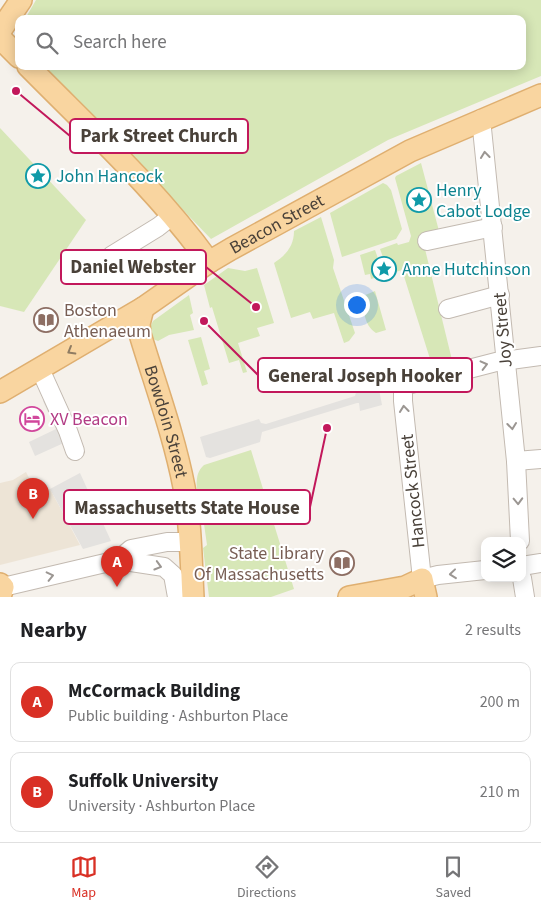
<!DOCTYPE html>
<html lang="en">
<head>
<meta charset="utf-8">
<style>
  :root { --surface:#fff; --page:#f6f6f6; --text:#202124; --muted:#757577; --line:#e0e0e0; --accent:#d93025 }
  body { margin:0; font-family:"Source Sans 3",sans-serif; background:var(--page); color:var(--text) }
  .controls { position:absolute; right:15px; bottom:15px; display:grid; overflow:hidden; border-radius:10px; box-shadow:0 2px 12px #0003 }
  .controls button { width:45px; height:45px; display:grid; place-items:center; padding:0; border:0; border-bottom:1px solid var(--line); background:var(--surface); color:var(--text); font:25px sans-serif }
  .you { position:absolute; left:356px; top:304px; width:18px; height:18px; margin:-12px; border:4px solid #fff; border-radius:50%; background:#1a73e8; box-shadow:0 0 0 8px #1a73e833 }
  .badge { display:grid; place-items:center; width:32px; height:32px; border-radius:50%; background:var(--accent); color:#fff; font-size:16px; font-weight:700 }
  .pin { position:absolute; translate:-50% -41px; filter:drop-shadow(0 1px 2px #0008) }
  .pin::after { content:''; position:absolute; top:26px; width:18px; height:15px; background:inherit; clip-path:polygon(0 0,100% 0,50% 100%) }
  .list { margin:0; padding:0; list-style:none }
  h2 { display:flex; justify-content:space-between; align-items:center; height:65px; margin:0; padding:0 20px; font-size:21px }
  h2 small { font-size:16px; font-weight:400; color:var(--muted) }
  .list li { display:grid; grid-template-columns:32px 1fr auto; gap:15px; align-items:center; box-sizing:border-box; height:80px; margin:0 10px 10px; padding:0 10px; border:1px solid var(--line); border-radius:10px }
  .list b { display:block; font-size:19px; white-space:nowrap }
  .list p { margin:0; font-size:16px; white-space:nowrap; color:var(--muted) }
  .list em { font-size:16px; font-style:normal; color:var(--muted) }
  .icon { flex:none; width:28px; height:28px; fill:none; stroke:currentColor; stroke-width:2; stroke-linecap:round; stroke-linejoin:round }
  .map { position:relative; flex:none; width:541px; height:597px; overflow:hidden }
  .search { position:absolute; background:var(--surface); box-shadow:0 2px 12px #0003; left:15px; right:15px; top:15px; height:55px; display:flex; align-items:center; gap:12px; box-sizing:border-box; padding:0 18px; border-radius:10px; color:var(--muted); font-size:19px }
  .sheet { height:245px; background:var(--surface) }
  nav { display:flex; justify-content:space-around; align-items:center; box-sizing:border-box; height:70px; border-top:1px solid var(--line); background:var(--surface); font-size:14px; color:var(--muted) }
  nav a { display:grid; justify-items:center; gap:2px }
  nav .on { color:var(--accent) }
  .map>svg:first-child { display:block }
  .education { fill:#ede4d6 }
  .green { fill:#d7e7b7 }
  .parking { fill:#e4e2df }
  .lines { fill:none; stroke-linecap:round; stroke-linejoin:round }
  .minor-casing { stroke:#c3bab1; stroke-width:20 }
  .major-casing { stroke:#dfaf70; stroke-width:24 }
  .minor { stroke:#fff; stroke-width:18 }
  .major { stroke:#f9d5a0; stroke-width:21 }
  .oneway { stroke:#9b9692 }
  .oneway2 { stroke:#8f7c62 }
  .labels { text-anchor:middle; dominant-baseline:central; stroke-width:4; stroke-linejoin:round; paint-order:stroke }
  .culture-label { font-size:18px; fill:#0d838f; stroke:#fff; text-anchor:start }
  .street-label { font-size:18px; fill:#494139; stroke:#fff }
  .education-label { font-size:18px; fill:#785e54; stroke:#fff; text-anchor:start }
  .hotel-label { font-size:18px; fill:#b23c85; stroke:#fff; text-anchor:start }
  .leader { fill:none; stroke:#c2185b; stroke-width:2 }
  .callout-dot { fill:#c2185b; stroke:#fff; stroke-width:2 }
  .callout { fill:#fff; stroke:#c2185b; stroke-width:2 }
  .callout-label { font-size:19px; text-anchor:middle; font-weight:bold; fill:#494139 }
</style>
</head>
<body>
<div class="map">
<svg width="541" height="597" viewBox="0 0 541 597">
  <rect width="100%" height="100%" fill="#f5f1eb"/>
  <polygon class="education" points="26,472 36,492 50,489 80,545 0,565 0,483 13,480"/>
  <g class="green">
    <polygon points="36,0 541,0 541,76 388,140 211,239 44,66 522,66 522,19 25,19"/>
    <polygon points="0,128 86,220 24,312 0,306"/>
    <polygon points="421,163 439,231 425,249 452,360 401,374 400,372 431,362 402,270 389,274 380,249 397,243 398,245 409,242 411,236 395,178 396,176"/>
    <polygon points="383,183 387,185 391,190 402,229 396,239 342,257 330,213"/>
    <path d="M321 217 334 260 333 268 355 333 349 341 344 343 334 313 313 319 310 312 291 318 274 263C286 255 294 246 294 231Z"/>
    <polygon points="375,250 384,275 371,279 370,274 365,275 360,255"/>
    <polygon points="228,268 245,271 257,268 274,323 257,328 260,336 238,343 247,372 243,373 239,360 229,363 212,307 210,308 204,285"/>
    <path d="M375 291 386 330 376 333C363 324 364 310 363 296Z"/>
    <polygon points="189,295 193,313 190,315 194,330 169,335 158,341 153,339 150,327 153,321"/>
    <polygon points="201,337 210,369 204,371 208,384 202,386 188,340"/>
    <path d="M251 450 294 589 271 597H209L203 548 207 545 202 510 199 509C198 494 192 475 204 465Z"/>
  </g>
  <g class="parking">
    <polygon points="56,381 79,432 66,442 35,456 29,442 56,429 43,401 44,400 39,389"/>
    <polygon points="378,384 382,405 360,411 359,403 357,403 262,432 260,442 210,458 206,457 200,437 259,419 261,423 266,424 355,396 357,389"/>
    <polygon points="80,473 111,541 83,549 50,489"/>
  </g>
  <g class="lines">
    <defs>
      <g id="minor">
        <polyline points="481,119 516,461 520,541"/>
        <polyline points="427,241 493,227"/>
        <polyline points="111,256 158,227 172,216"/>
        <polyline points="448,309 500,295"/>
        <polyline points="40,369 68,431 75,451"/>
        <polyline points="516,461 541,459"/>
        <polyline points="118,560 164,567 173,575 177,597"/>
        <polyline points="522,566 541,563"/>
        <polyline points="485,570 438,575 422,579 403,401 403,386 496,362 541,356"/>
        <polyline points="522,578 525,597"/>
        <polyline points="3,587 118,560 131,549 167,542 189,542"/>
      </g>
      <g id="major">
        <polyline points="0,31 21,0"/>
        <polyline points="0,38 19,57"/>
        <path d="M28 66C90 129 157 190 209 262"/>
        <path id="s1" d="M143 308 139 324 140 334C155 384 174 435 184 487 191 523 191 561 193 597"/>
        <path id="s2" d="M0 392 143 308 209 262 231 249 410 151 541 95"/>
        <polyline points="0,584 3,587 0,597"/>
        <polyline points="349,597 405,587 422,579 426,597"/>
      </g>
    </defs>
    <use href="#minor" class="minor-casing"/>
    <use href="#major" class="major-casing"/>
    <use href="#minor" class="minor"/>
    <use href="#major" class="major"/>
  </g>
  <defs><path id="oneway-chevron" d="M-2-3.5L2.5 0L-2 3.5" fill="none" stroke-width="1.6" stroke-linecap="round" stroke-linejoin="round" transform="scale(1.25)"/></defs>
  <g class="oneway">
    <use href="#oneway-chevron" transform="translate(485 155) rotate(-96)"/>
    <use href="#oneway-chevron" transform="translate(484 365) rotate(-14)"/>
    <use href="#oneway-chevron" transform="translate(404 409) rotate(-96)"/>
    <use href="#oneway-chevron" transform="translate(512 426) rotate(83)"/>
    <use href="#oneway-chevron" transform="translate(518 501) rotate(88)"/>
    <use href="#oneway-chevron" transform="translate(158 566) rotate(16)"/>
    <use href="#oneway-chevron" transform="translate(453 574) rotate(174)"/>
    <use href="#oneway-chevron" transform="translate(50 576) rotate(-13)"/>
  </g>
  <use class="oneway2" href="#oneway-chevron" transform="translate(71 351) rotate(150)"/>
  <defs>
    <symbol id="sight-ring" viewBox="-11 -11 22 22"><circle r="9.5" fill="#fff" stroke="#0f9aa8" stroke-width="1.5"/><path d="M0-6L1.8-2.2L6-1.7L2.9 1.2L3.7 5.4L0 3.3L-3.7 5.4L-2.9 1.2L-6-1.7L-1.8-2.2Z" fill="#0f9aa8"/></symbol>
    <symbol id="library-ring" viewBox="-11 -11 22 22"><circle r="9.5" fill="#fff" stroke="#8d6e63" stroke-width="1.5"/><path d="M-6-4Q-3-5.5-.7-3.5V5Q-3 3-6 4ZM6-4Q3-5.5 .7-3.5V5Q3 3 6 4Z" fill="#8d6e63"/></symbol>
    <symbol id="hotel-ring" viewBox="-11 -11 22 22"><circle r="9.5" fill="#fff" stroke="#d1479c" stroke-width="1.5"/><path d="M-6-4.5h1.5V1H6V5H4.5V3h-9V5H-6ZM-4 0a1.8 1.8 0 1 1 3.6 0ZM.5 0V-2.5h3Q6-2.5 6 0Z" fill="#d1479c"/></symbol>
  </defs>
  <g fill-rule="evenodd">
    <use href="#sight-ring" x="24" y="162" width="28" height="28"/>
    <use href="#sight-ring" x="405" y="186" width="28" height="28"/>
    <use href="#sight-ring" x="370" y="255" width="28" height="28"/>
    <use href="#library-ring" x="32" y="306" width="28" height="28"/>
    <use href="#hotel-ring" x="18" y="405" width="28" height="28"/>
    <use href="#library-ring" x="328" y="549" width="28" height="28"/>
  </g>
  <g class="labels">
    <g class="culture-label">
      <text x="56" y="176">John Hancock</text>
      <text x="436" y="190">Henry<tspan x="436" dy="21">Cabot Lodge</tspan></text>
      <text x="402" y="269">Anne Hutchinson</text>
    </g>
    <g class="street-label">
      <text stroke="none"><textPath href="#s2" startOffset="324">Beacon Street</textPath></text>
      <text transform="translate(503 330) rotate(-95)">Joy Street</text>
      <text stroke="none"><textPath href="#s1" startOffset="118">Bowdoin Street</textPath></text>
      <text transform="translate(413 491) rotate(-96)">Hancock Street</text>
    </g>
    <g class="education-label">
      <text x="64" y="310">Boston<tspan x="64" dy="21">Athenaeum</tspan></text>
      <text x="324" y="553" text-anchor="end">State Library<tspan x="324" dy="21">Of Massachusetts</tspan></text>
    </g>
    <g class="hotel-label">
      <text x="50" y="419">XV Beacon</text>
    </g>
  </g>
  <path class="leader" d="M16 91L70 136M256 307L206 267M204 321L258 375M327 428L310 507"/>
  <g class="callout-dot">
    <circle cx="16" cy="91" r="5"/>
    <circle cx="256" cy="307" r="5"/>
    <circle cx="204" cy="321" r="5"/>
    <circle cx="327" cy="428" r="5"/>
  </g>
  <g class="callout">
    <rect x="70" y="119" width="178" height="34" rx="5"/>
    <rect x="61" y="250" width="145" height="34" rx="5"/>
    <rect x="258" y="358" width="214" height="34" rx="5"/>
    <rect x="64" y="490" width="246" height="34" rx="5"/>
  </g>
  <g class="callout-label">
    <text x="159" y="142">Park Street Church</text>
    <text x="133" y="273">Daniel Webster</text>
    <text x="365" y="382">General Joseph Hooker</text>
    <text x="187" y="514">Massachusetts State House</text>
  </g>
</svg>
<div class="controls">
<button><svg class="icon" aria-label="layers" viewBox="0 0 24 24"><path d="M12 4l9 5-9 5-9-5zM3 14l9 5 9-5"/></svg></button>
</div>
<div class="you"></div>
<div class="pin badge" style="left:117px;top:587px">A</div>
<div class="pin badge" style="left:33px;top:519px">B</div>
<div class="search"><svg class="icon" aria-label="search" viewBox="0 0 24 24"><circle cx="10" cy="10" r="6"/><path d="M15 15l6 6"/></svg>Search here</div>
</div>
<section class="sheet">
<h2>Nearby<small>2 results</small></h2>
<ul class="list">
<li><span class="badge">A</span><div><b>McCormack Building</b><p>Public building · Ashburton Place</p></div><em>200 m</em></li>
<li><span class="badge">B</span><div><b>Suffolk University</b><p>University · Ashburton Place</p></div><em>210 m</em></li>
</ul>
</section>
<nav>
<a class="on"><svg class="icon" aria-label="map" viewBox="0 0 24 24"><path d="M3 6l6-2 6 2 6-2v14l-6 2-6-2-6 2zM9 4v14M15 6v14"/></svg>Map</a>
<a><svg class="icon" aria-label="directions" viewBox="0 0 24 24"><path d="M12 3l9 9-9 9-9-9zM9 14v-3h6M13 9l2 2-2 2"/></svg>Directions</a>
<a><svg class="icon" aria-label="saved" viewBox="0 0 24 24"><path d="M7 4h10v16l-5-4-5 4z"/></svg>Saved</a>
</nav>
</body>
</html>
